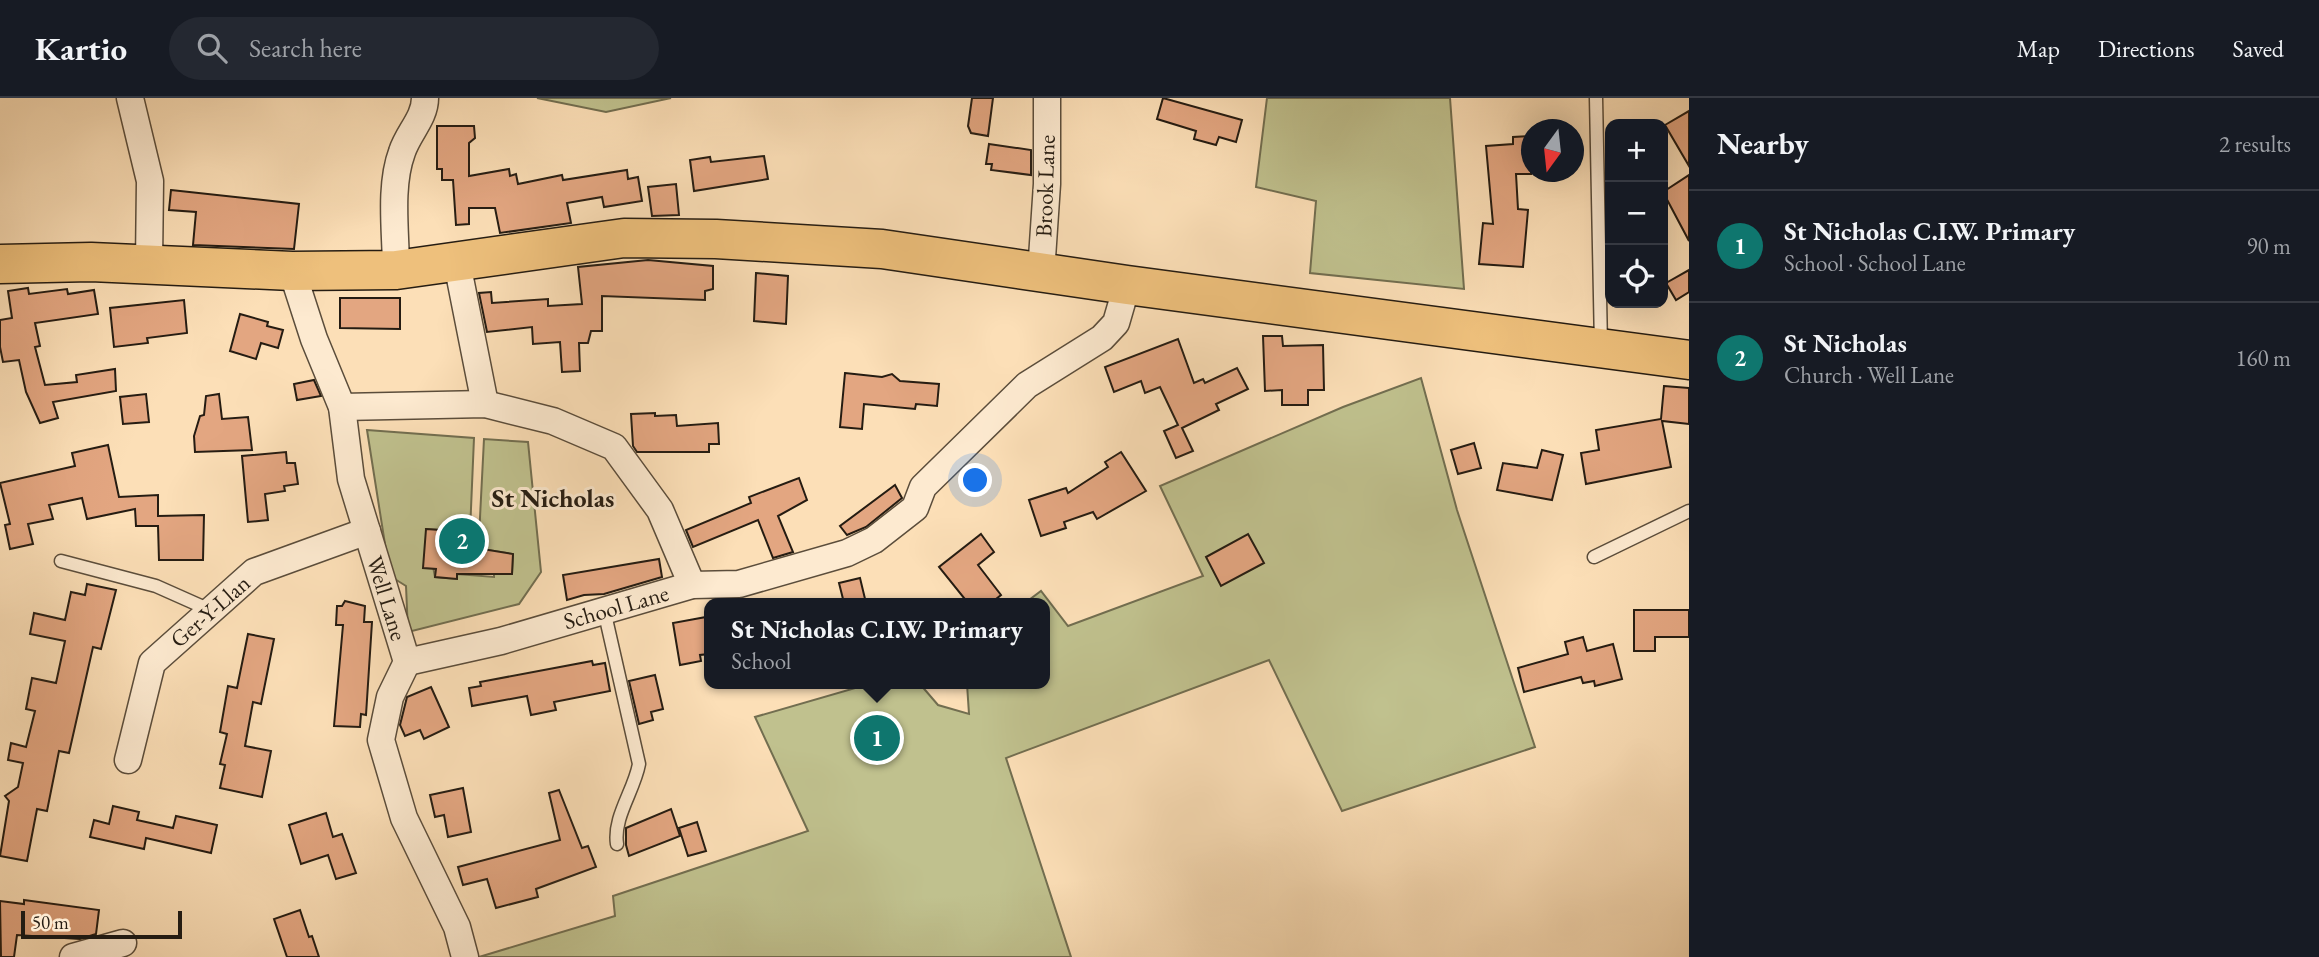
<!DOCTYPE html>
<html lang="en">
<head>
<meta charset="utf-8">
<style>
  :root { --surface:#171b24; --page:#242831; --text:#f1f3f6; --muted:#9ea1a6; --line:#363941; --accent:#0f766e }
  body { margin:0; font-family:"EB Garamond",serif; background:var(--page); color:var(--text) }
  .controls { position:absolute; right:21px; top:21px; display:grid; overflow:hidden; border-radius:14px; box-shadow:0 7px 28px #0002 }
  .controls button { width:63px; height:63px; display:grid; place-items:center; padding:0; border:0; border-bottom:2px solid var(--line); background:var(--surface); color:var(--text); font:35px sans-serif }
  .compass { position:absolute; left:1521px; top:21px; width:63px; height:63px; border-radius:50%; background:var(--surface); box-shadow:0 7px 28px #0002; rotate:195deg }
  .scale { position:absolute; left:21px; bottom:18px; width:161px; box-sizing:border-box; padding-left:7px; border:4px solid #251c12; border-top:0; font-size:19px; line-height:24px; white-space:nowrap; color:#251c12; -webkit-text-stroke:5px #fdead0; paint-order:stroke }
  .you { position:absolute; left:976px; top:383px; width:24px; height:24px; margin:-18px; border:5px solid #fff; border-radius:50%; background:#1a73e8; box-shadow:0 0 0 10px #1a73e833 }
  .badge { display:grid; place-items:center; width:46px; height:46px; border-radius:50%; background:var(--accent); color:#fff; font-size:23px; font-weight:700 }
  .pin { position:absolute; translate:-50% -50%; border:4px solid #fff; box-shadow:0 2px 7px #0006 }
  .popup { position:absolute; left:704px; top:500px; width:346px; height:91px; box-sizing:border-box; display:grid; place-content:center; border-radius:14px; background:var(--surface); filter:drop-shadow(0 2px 5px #0005); font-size:23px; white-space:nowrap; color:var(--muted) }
  .popup b { font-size:26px; color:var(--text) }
  .popup::after { content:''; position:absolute; left:50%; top:100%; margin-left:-14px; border:14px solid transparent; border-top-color:var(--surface) }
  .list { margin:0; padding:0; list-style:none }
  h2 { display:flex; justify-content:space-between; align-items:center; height:91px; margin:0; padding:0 28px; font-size:30px }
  h2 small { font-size:23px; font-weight:400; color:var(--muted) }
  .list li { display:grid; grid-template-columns:46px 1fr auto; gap:21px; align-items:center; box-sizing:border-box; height:112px; padding:0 28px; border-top:2px solid var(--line) }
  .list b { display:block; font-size:26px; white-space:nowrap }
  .list p { margin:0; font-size:23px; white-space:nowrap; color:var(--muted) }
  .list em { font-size:23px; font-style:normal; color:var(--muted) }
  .icon { flex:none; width:38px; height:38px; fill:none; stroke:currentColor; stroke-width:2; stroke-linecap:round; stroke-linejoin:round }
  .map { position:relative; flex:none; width:1689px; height:859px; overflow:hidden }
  header { display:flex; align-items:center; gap:42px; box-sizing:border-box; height:98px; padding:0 35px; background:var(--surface); border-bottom:2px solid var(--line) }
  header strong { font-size:33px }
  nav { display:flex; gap:38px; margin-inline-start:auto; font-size:24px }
  .search { width:490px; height:63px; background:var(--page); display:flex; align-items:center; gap:18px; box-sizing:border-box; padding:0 24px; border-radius:38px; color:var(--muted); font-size:26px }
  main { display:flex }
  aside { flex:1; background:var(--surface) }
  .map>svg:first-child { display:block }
  .green { fill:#c0c18e; stroke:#726e50; stroke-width:2 }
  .building { fill:#e3a681; stroke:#251c12; stroke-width:2 }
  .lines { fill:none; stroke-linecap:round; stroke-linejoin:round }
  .lane-casing { stroke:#5b4d3b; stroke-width:15 }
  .street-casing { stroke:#5b4d3b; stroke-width:29 }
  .primary-casing { stroke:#251c12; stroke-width:41 }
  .lane { stroke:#fdead0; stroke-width:12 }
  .street { stroke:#fdead0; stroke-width:26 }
  .primary { stroke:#eec07c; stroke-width:38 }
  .labels { text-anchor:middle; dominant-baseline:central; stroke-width:6; stroke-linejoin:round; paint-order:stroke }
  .street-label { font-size:23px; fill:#251c12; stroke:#fdead0 }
  .quarter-label { font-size:26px; font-weight:bold; fill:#251c12; stroke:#fdead0 }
</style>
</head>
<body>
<header>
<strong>Kartio</strong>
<div class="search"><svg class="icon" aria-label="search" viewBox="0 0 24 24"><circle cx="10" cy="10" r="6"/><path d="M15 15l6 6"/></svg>Search here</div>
<nav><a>Map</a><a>Directions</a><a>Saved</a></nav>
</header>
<main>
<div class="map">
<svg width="1689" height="859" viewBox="0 0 1689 859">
  <rect width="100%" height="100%" fill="#fcdfb7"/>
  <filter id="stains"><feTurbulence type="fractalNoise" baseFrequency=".00286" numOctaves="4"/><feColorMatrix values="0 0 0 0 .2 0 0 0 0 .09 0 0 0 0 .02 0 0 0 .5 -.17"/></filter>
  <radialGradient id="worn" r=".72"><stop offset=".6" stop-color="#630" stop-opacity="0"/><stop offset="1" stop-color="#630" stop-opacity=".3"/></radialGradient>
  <g class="green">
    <polygon points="537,0 671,0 606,14"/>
    <polygon points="1267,0 1450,0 1464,191 1310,175 1316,103 1256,89"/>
    <polygon points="1421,280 1457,412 1535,649 1342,713 1269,562 1006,660 1071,859 479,859 615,818 613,798 808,733 755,619 869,586 920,586 938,607 969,616 967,586 1045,586 1045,505 1025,505 1041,493 1068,528 1203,478 1160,388 1343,309"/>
    <polygon points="367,332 474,340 470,434 426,431 435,479 457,481 457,476 494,479 494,475 512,476 513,456 482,451 483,439 479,439 484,341 528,344 541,474 519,506 408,534 406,488 390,478"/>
  </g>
  <g class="building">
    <polygon points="972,0 993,0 988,38 971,35 968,28"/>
    <polygon points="1163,0 1242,22 1236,44 1219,39 1216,47 1194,41 1196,33 1157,21"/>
    <polygon points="1689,13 1689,68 1665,27"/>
    <polygon points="437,28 474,28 475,40 469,45 469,78 509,71 510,78 516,76 518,86 562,77 563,82 627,72 628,81 638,79 642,103 604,109 602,99 567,105 571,125 500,135 495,110 469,110 469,126 456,127 453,82 442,82 442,71 437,71"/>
    <polygon points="1531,38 1531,76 1516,76 1518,111 1528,112 1523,169 1479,166 1483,125 1493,126 1486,48 1513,46 1513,39"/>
    <polygon points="989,46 1031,52 1031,77 991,72 992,66 986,66"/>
    <polygon points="764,58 768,81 694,93 690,62 710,59 711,64"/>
    <polygon points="1689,77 1689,143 1663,94"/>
    <polygon points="676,86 679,117 652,118 648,89"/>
    <polygon points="171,92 299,106 294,151 193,147 196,114 169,112"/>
    <polygon points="648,162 713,168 713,191 705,193 705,202 602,198 602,233 591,233 588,245 579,245 580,273 562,274 560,244 533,246 532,229 487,234 479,195 491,194 492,205 548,201 548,208 582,206 578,169"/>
    <polygon points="1689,172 1689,194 1676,202 1666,185"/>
    <polygon points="756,175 788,178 786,226 754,223"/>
    <polygon points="28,190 29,196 67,191 68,196 94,192 98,216 35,225 40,248 35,249 45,287 77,284 76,277 115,271 116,293 53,304 58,320 40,325 26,294 19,262 3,264 0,249 0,222 12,220 8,193"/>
    <polygon points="340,200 400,200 400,231 340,230"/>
    <polygon points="184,202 187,235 147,240 148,245 114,249 110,210"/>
    <polygon points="240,216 268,224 267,228 283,232 278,250 261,245 256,261 230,253"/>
    <polygon points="1263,238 1282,238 1283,248 1323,247 1324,292 1308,292 1308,307 1282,307 1282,292 1265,293"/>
    <polygon points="1178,241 1194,285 1203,281 1205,285 1237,270 1248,291 1216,306 1219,312 1182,330 1193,353 1176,360 1164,333 1178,327 1160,289 1145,295 1141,283 1114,294 1105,269"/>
    <polygon points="845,275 882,279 892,276 900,283 939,286 937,308 916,306 915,311 864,306 862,331 840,329"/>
    <polygon points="314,282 321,298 297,302 294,286"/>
    <polygon points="1664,288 1689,290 1689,326 1662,323 1671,369 1586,386 1581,355 1599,352 1596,332 1661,321"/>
    <polygon points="146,296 149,324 123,326 120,299"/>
    <polygon points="219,296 222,321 248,319 252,352 195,354 194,338 200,318 204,317 206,298"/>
    <polygon points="655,315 655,318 676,317 677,328 718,325 719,346 709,346 709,354 637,354 633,348 631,316"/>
    <polygon points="1474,345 1481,370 1458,376 1451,352"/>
    <polygon points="108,347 119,399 158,397 158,418 204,417 203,462 159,462 158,428 136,428 135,411 87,421 82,400 49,407 53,421 28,426 33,446 10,451 5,427 10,426 0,385 75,368 72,355"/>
    <polygon points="1542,352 1563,357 1552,402 1497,392 1503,365 1537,370"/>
    <polygon points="286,354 287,365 295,365 298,386 284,388 285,393 265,396 268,422 248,424 242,358"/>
    <polygon points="1121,354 1146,393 1097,421 1093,414 1064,424 1066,430 1041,438 1029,402 1066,390 1068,395 1108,369 1105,364"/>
    <polygon points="799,380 807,402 778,418 793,454 773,460 758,422 693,449 686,432 751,405 749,399"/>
    <polygon points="895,387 902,400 866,429 847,437 840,428"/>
    <polygon points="426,431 470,434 471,438 483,439 482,451 513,456 512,476 457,476 457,481 435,479 436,471 423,470"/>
    <polygon points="981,436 994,454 978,467 1001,497 991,505 968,505 939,469"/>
    <polygon points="1248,436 1264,465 1221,488 1206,459"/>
    <polygon points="659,461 662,479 604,496 584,497 567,502 563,477"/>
    <polygon points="860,480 866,505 844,505 839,485"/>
    <polygon points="87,486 116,492 101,551 93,549 69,655 59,653 47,713 37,711 27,763 0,758 9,703 5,698 18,689 23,665 8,662 11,645 26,649 35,613 26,611 32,580 56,585 65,543 30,536 34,515 65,522 71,494 85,497"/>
    <polygon points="345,503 365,508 364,524 372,524 366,617 361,616 360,629 334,628 343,527 336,527 337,508 342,508"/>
    <polygon points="1634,512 1689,512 1689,539 1655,539 1655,553 1634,553"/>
    <polygon points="706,519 709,556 700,557 701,563 680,567 673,525"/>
    <polygon points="248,536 274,541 261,606 253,604 245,648 271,653 262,699 220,690 225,667 220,666 227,636 220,634 228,588 237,590"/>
    <polygon points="1583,539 1587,553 1613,546 1622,581 1595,588 1594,583 1583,585 1581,579 1524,594 1518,570 1568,556 1565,544"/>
    <polygon points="592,563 593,567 605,565 610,593 554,604 556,612 531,617 527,598 472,608 469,590 481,588 480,584"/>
    <polygon points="655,577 663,611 651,614 653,622 639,626 629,583"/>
    <polygon points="431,589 449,629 424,641 420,632 405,638 400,627 407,599"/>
    <polygon points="463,690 471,734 448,739 444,717 435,719 430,697"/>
    <polygon points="559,692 582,750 588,748 596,769 536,791 538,799 496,810 487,781 463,787 458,769 560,742 549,695"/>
    <polygon points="113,708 139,714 137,722 173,730 176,718 217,727 211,755 146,740 144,751 90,739 94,722 109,726"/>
    <polygon points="671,711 680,738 629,758 626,747 626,730"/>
    <polygon points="326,715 333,739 342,736 356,775 336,781 328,757 301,766 289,727"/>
    <polygon points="697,724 706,753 688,758 679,730"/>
    <polygon points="24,802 99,812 96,836 80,841 17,837 14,859 1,859 0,803 24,806"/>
    <polygon points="300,812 309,839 312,838 319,859 287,859 274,821"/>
  </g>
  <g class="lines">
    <defs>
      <g id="lane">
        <polyline points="1596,0 1601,248"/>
        <polyline points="1594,459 1689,413"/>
        <polyline points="61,463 156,488 210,512"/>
        <path d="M604 512 639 666C634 693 613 719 617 746"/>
      </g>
      <g id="street">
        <polyline points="130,0 150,83 149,165"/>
        <polyline points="457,165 485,306"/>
        <path d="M396 172C396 135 389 89 402 54 408 35 425 20 425 0"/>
        <polyline points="292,173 314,241 342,309 351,381 407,564 390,599 381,642 404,720 457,829 465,859"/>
        <polyline points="1041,175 1047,86 1047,0"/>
        <polyline points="342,309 485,306 553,323 614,349 660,412 692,487"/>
        <polyline points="407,564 501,543 692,487 739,486 847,455 874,442 915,410 923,389 1027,287 1102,240 1116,225 1127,187"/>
        <polyline points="128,662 152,565 254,474 367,433"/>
        <polyline points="73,859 123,845"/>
      </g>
      <polyline id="primary" points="0,166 91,164 292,173 396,172 624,140 716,141 882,151 1127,187 1689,262"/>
    </defs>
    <use href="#lane" class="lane-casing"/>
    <use href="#street" class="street-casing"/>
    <use href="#primary" class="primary-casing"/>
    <use href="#lane" class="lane"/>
    <use href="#street" class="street"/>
    <use href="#primary" class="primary"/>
  </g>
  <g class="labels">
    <g class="street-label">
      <text transform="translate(1045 88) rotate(-88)">Brook Lane</text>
      <text transform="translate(387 500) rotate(73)">Well Lane</text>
      <text transform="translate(616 509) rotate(-16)">School Lane</text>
      <text transform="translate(210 513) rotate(-41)">Ger-Y-Llan</text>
    </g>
    <g class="quarter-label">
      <text x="553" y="400">St Nicholas</text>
    </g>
  </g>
  <rect width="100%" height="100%" filter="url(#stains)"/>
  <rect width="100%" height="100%" fill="url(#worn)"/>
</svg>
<div class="controls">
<button>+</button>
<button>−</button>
<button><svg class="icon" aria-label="locate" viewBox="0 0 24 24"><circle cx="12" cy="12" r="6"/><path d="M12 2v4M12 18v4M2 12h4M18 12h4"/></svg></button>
</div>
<svg class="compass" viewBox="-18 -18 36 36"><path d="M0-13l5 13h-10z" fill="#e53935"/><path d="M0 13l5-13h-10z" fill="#9ea1a6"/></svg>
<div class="scale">50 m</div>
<div class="you"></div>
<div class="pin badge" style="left:877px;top:640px">1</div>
<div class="popup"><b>St Nicholas C.I.W. Primary</b>School</div>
<div class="pin badge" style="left:462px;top:443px">2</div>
</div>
<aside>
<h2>Nearby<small>2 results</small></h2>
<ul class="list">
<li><span class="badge">1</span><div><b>St Nicholas C.I.W. Primary</b><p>School · School Lane</p></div><em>90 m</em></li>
<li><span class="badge">2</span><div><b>St Nicholas</b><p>Church · Well Lane</p></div><em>160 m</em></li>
</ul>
</aside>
</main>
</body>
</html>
